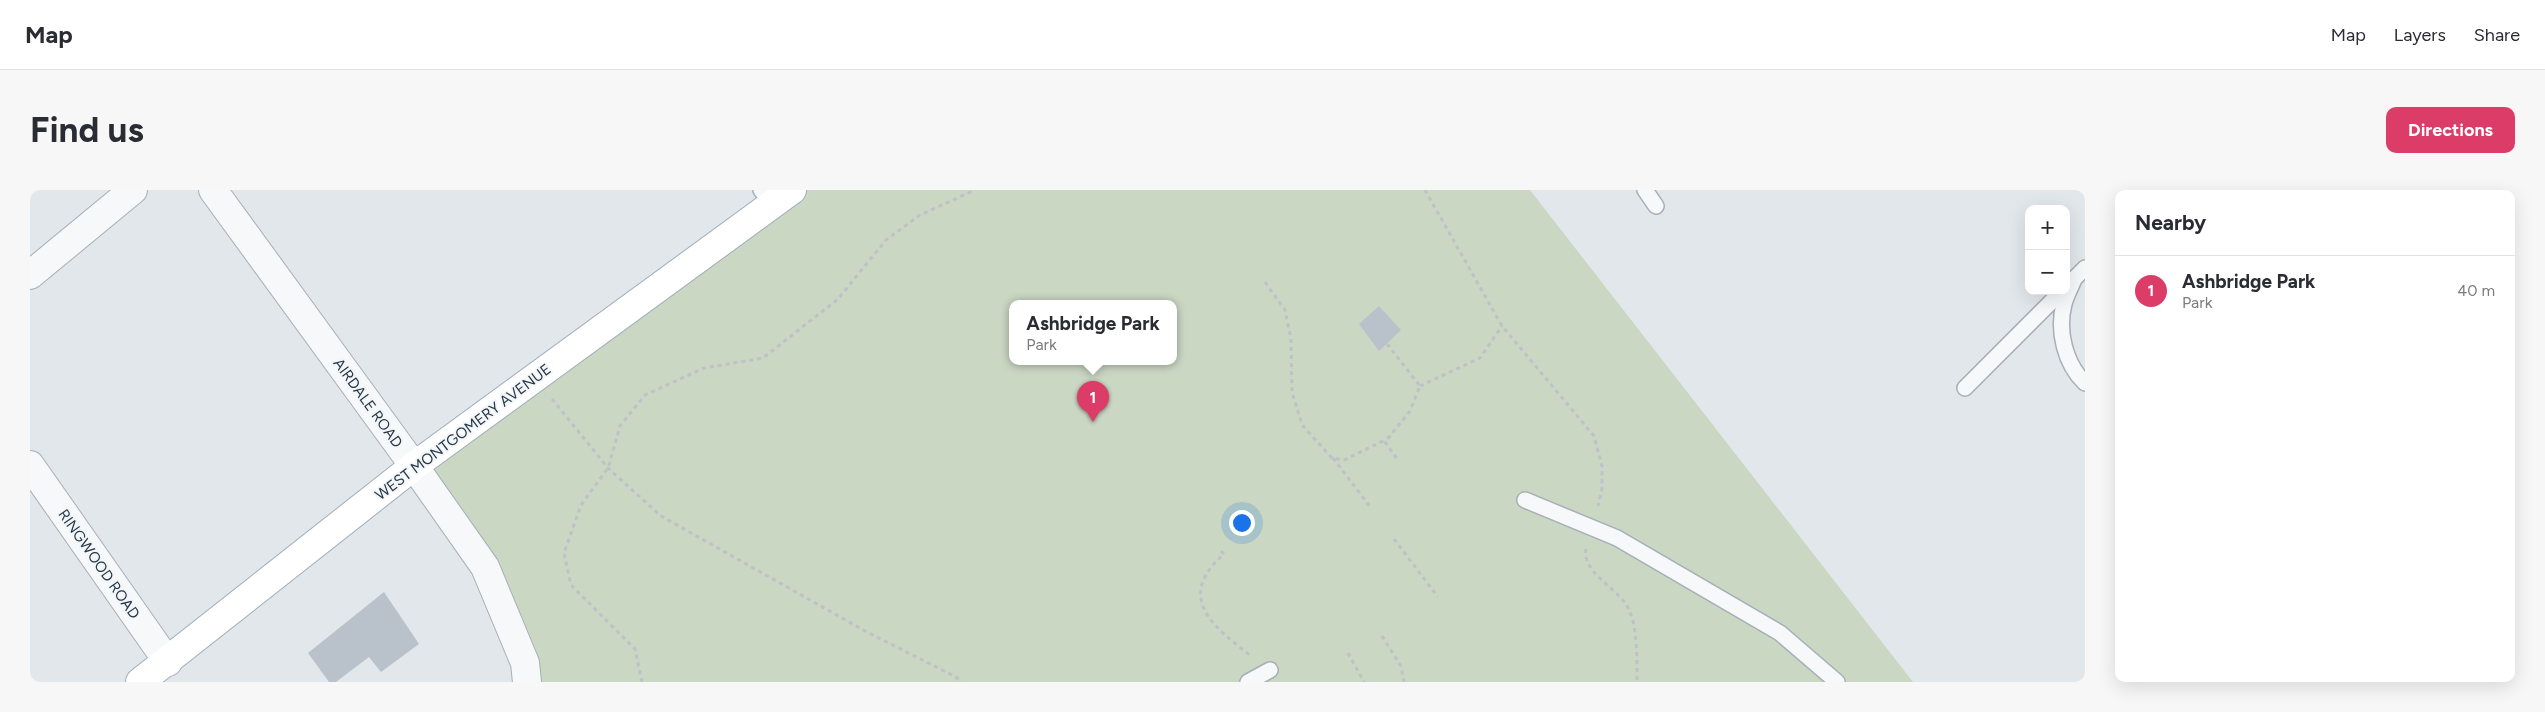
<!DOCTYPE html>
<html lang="en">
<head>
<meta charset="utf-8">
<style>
  :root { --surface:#fff; --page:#f7f7f7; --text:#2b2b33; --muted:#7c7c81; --line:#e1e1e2; --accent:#dc3c68 }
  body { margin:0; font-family:Figtree,sans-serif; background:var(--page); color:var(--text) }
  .controls { position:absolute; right:15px; top:15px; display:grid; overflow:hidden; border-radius:10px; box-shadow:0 5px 20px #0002 }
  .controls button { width:45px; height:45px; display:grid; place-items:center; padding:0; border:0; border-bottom:1px solid var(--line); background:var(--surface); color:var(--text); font:25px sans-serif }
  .you { position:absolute; left:1211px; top:332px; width:18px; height:18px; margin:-12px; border:4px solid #fff; border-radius:50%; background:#1a73e8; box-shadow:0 0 0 8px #1a73e833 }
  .badge { display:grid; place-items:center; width:32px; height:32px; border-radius:50%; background:var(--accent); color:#fff; font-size:16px; font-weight:700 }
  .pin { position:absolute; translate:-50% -41px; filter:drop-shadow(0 1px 2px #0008) }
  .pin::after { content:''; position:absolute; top:26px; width:18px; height:15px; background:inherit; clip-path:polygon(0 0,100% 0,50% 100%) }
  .popup { position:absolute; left:979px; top:110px; width:168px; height:65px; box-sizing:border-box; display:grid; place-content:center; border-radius:10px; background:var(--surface); filter:drop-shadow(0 1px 4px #0005); font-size:16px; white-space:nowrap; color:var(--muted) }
  .popup b { font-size:19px; color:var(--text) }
  .popup::after { content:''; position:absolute; left:50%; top:100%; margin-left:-10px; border:10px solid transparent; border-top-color:var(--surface) }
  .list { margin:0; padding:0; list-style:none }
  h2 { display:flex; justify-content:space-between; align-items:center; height:65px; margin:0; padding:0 20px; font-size:21px }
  h2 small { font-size:16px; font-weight:400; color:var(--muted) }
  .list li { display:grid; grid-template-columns:32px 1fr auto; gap:15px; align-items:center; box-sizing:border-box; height:70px; padding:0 20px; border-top:1px solid var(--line) }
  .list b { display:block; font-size:19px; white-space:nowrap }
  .list p { margin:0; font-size:16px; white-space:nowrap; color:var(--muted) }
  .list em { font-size:16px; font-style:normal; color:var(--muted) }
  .map { position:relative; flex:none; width:2055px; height:492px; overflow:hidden; border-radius:10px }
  header { display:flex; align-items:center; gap:30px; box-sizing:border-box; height:70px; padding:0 25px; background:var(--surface); border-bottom:1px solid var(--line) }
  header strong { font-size:24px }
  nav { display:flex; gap:28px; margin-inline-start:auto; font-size:18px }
  .intro { display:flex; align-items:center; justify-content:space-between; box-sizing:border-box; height:120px; padding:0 30px }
  h1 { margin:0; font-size:35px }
  .button { padding:12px 22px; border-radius:10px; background:var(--accent); color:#fff; font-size:18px; font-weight:700 }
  main { display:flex; gap:30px; padding:0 30px }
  aside { flex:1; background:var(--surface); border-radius:10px; box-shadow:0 5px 20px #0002 }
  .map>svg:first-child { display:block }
  .green { fill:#cad7c3; fill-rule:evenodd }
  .building { fill:#b9c1ca }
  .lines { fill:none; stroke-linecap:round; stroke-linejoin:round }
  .service-casing { stroke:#a6afb7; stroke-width:18 }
  .minor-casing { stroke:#a6afb7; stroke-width:30 }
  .tertiary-casing { stroke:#a6afb7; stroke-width:30 }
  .primary-casing { stroke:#a0adb9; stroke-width:30 }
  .path { stroke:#bcc2c8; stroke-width:3; stroke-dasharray:4 4; stroke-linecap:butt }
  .service { stroke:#f6f8fa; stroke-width:15 }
  .minor { stroke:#f6f8fa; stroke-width:28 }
  .tertiary { stroke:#f6f8fa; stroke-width:28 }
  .primary { stroke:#fff; stroke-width:28 }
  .labels { text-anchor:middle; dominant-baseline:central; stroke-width:4; stroke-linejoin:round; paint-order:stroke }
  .street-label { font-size:15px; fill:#283746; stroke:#f2f6f9 }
</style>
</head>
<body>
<header>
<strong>Map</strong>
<nav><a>Map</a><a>Layers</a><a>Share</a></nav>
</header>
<div class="intro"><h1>Find us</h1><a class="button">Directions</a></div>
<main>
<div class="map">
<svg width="2055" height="492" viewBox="0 0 2055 492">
  <rect width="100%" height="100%" fill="#e2e7ec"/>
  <path class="green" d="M762 0H1500L1883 492H497L495 473 384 276ZM983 113H1143V171H983Z"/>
  <g class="building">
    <polygon points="1349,116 1371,140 1349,161 1329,134"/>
    <polygon points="354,402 389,454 351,482 339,467 306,492 299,492 278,463"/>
  </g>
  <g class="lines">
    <defs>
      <g id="service">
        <polyline points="731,0 743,15"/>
        <polyline points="1615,0 1626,16"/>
        <path d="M2044 89C2041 97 2036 106 2034 114 2027 141 2035 174 2055 193"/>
        <polyline points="2037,96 2055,78"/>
        <polyline points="1935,198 2032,101"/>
        <polyline points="1495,310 1587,348 1750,443 1807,492"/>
        <polyline points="1218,492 1240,480"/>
      </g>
      <g id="minor">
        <polyline points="0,85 103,0"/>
        <polyline points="0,275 138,472"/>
        <polyline points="384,276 455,377 495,473 497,492"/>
      </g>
      <polyline id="tertiary" points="183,0 384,276"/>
      <polyline id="primary" points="110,492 384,276 762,0"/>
    </defs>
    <use href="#service" class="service-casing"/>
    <use href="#minor" class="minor-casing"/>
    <use href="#tertiary" class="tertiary-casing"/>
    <use href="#primary" class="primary-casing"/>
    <g class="path">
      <polyline points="1395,0 1472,136 1564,246 1572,276 1572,299 1568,316"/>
      <polyline points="1235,92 1255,120 1261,149 1262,202 1272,235 1302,268 1314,270 1357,249"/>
      <polyline points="1357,154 1390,196 1380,221 1355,252 1368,270"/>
      <polyline points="1390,196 1450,168 1472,136"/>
      <polyline points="522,209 578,278 631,326 835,441 926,487 932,492"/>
      <polyline points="1303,268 1341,318"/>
      <polyline points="1364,349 1408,407"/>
      <path d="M1556 359C1552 381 1584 397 1595 413 1608 429 1607 471 1607 492"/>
      <path d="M1191 361 1194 364C1144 408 1184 437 1221 466"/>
      <polyline points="1352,446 1371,476 1374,492"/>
      <polyline points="1318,463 1334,492"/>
      <polyline points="612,492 605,459 541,395 534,363 551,315 578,278 590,236 615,205 674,178 733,168 808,109 856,50 890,25 945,0"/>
    </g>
    <use href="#service" class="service"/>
    <use href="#minor" class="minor"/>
    <use href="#tertiary" class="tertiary"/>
    <use href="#primary" class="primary"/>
  </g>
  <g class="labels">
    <g class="street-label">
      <text transform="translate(338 213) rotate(54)">AIRDALE ROAD</text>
      <text transform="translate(433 242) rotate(-37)">WEST MONTGOMERY AVENUE</text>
      <text transform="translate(69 374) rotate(55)">RINGWOOD ROAD</text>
    </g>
  </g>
</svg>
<div class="controls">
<button>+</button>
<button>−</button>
</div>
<div class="you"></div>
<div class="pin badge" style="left:1063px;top:232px">1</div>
<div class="popup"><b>Ashbridge Park</b>Park</div>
</div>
<aside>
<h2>Nearby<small></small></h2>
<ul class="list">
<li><span class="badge">1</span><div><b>Ashbridge Park</b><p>Park</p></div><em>40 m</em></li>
</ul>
</aside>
</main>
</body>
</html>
